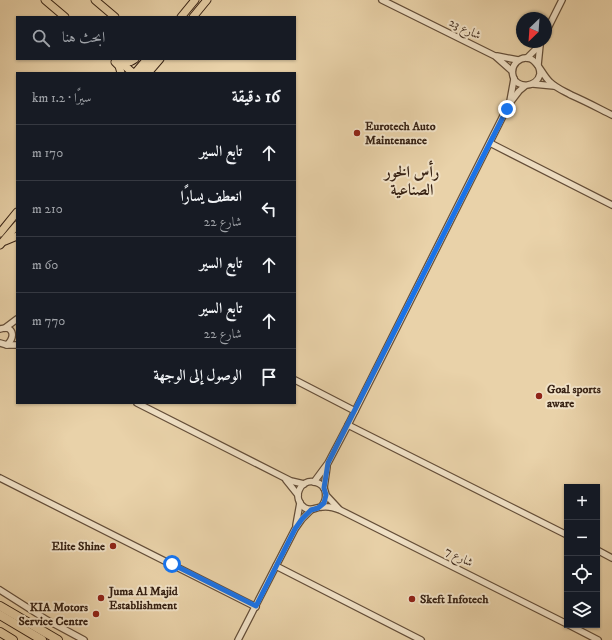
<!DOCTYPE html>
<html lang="ar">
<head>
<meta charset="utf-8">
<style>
  :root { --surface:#171b24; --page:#20242c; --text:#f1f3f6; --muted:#9ea1a6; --line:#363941 }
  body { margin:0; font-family:"IM FELL DW Pica",Amiri,serif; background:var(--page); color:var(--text); direction:rtl }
  .controls { position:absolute; right:12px; bottom:12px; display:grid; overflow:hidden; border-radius:0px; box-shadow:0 1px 3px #0004 }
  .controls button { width:36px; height:36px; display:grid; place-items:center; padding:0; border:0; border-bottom:1px solid var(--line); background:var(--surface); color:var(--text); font:20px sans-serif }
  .compass { position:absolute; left:516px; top:12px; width:36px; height:36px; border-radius:50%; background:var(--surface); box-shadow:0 1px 3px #0004; rotate:205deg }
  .stop { position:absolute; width:12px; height:12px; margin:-9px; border:3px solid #1a73e8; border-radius:50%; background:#fff }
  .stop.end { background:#1a73e8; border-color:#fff; box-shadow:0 1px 4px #0008 }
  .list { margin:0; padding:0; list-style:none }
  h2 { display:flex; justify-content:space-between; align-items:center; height:52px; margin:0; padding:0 16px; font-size:17px }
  h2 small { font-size:13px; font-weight:400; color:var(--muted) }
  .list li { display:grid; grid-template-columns:26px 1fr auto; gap:12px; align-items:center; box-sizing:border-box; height:56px; padding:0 16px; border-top:1px solid var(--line) }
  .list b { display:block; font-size:15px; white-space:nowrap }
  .list p { margin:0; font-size:13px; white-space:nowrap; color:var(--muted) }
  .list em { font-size:13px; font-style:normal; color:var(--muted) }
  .icon { flex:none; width:22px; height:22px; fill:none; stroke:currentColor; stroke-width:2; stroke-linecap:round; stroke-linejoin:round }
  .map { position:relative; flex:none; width:612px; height:640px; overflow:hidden; direction:ltr }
  .search { position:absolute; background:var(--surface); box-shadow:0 1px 3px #0004; left:16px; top:16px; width:280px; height:44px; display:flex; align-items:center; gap:10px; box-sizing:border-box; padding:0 14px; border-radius:0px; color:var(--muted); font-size:15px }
  .panel { position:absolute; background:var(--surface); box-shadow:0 1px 3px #0004; left:16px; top:72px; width:280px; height:332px; border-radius:0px; direction:rtl }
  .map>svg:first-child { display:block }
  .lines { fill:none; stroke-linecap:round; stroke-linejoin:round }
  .minor-casing { stroke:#644e39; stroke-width:8 }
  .major-casing { stroke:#372214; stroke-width:9 }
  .highway-casing { stroke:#372214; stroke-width:10 }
  .minor { stroke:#f1e2c7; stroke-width:5.5 }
  .major { stroke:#e9d2a9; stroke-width:7 }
  .highway { stroke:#e9d2a9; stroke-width:8 }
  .route { stroke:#1a73e8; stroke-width:5 }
  .poi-dot { fill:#8f2418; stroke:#f1e2c7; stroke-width:1.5 }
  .labels { text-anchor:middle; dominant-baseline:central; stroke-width:4; stroke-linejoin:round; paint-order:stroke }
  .street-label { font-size:12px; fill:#372214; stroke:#f1e2c7 }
  .poi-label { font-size:12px; font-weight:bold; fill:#372214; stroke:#f1e2c7; text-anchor:start }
  .district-label { font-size:16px; font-weight:bold; fill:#372214; stroke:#f1e2c7 }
</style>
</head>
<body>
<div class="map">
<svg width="612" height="640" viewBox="0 0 612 640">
  <rect width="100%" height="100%" fill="#e9d2a9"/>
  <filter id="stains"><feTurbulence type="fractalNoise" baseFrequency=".005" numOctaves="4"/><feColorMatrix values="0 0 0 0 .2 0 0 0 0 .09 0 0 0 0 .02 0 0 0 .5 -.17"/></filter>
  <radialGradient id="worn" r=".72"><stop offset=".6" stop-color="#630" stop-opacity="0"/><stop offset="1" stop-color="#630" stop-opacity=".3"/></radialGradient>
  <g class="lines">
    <defs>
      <g id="minor">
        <polyline points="382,0 495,56 512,71"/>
        <polyline points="546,32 562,0"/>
        <polyline points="497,56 518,60"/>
        <polyline points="527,58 540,45 541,42"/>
        <polyline points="538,65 540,45"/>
        <path d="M539 68C540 70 540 72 540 74 537 88 516 89 513 76 510 65 520 55 531 59 538 62 543 76 550 82 556 88 564 91 571 95 585 101 598 108 612 115"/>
        <polyline points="533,84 554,86"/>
        <polyline points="510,101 514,79"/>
        <polyline points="490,143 612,205"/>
        <polyline points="5,328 17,319"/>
        <path d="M0 329C13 325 16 336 7 345L0 343"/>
        <polyline points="7,345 17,345"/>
        <polyline points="295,380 355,411"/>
        <polyline points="137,403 285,478 291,481 304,484"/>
        <polyline points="348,425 567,535"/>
        <polyline points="0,478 256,607"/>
        <polyline points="286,480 298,495"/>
        <polyline points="314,482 328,463 348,425 509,104 519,91 525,86"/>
        <polyline points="324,488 327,467"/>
        <polyline points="326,495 339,509"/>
        <path d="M321 507C328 499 328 485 315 482 300 478 291 499 305 508 312 512 315 507 322 507 328 506 335 508 340 510L567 624"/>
        <polyline points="296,525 300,503"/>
        <polyline points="597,550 612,558"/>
        <polyline points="276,566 421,640"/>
        <polyline points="0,590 47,620 84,640"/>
        <polyline points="569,625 598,640"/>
        <polyline points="238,640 295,529 302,519 311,510"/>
      </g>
      <g id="major">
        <polyline points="45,0 65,17"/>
        <polyline points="95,0 115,17"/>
        <polyline points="181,17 195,0"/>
        <polyline points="193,17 207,0"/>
        <polyline points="117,59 133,73"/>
        <path d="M121 59C126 63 130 63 135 59"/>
        <polyline points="115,62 119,66 121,73"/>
        <polyline points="135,73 147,59"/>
        <polyline points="142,73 153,59"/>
        <polyline points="148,73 160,59"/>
        <polyline points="0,233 17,212"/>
        <polyline points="5,241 17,236"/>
        <polyline points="0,245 17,225"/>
      </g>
      <g id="highway">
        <polyline points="0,606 58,640"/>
        <polyline points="0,615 42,640"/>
        <polyline points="0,632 13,640"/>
      </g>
    </defs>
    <use href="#minor" class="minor-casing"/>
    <use href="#major" class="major-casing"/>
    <use href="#highway" class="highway-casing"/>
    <use href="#minor" class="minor"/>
    <use href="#major" class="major"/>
    <use href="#highway" class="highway"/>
  </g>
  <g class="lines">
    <polyline class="route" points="172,564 256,606 295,529 302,519 311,510 318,508 324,503 326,495 324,488 328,463 507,109"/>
  </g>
  <g class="poi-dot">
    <circle cx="357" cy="133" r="4"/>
    <circle cx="539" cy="396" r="4"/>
    <circle cx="113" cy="546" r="4"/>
    <circle cx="101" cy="598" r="4"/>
    <circle cx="412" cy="599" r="4"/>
    <circle cx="96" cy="614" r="4"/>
  </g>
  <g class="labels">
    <g class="street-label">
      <text transform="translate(465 29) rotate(26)">شارع 23</text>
      <text transform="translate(459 557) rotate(27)">شارع 7</text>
    </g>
    <g class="poi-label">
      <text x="365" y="126">Eurotech Auto<tspan x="365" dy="14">Maintenance</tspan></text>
      <text x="547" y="389">Goal sports<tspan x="547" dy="14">aware</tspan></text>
      <text x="105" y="546" text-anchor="end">Elite Shine</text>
      <text x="109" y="591">Juma Al Majid<tspan x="109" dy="14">Establishment</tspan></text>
      <text x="420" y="599">Skeft Infotech</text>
      <text x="88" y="607" text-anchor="end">KIA Motors<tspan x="88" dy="14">Service Centre</tspan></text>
    </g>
    <g class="district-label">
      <text x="412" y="172">رأس الخور<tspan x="412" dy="18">الصناعية</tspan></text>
    </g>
  </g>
  <rect width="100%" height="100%" filter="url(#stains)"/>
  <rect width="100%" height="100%" fill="url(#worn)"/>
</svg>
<div class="controls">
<button>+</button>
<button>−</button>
<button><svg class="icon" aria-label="locate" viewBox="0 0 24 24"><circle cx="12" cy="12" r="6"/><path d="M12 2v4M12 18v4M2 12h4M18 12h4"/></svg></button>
<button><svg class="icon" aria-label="layers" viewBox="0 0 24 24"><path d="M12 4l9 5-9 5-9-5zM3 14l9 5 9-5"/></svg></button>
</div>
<svg class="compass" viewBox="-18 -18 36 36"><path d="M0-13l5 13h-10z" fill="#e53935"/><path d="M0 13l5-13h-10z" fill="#9ea1a6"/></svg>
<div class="stop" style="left:172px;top:564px"></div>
<div class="stop end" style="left:507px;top:109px"></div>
<div class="search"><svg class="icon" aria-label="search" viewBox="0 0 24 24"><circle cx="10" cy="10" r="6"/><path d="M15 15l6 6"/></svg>ابحث هنا</div>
<section class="panel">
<h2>16 دقيقة<small>سيرًا · 1.2 km</small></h2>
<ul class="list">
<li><svg class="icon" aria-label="ahead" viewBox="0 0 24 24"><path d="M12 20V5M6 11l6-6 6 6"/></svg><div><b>تابع السير</b></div><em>170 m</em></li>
<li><svg class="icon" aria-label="left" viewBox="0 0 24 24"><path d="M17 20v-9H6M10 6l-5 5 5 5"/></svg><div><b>انعطف يسارًا</b><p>شارع 22</p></div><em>210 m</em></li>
<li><svg class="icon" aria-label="ahead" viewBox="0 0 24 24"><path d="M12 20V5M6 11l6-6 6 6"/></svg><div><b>تابع السير</b></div><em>60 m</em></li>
<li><svg class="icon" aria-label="ahead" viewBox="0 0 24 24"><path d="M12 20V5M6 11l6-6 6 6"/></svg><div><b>تابع السير</b><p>شارع 22</p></div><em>770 m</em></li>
<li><svg class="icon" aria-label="arrive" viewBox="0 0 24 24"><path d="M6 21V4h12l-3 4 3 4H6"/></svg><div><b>الوصول إلى الوجهة</b></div></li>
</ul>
</section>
</div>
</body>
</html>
